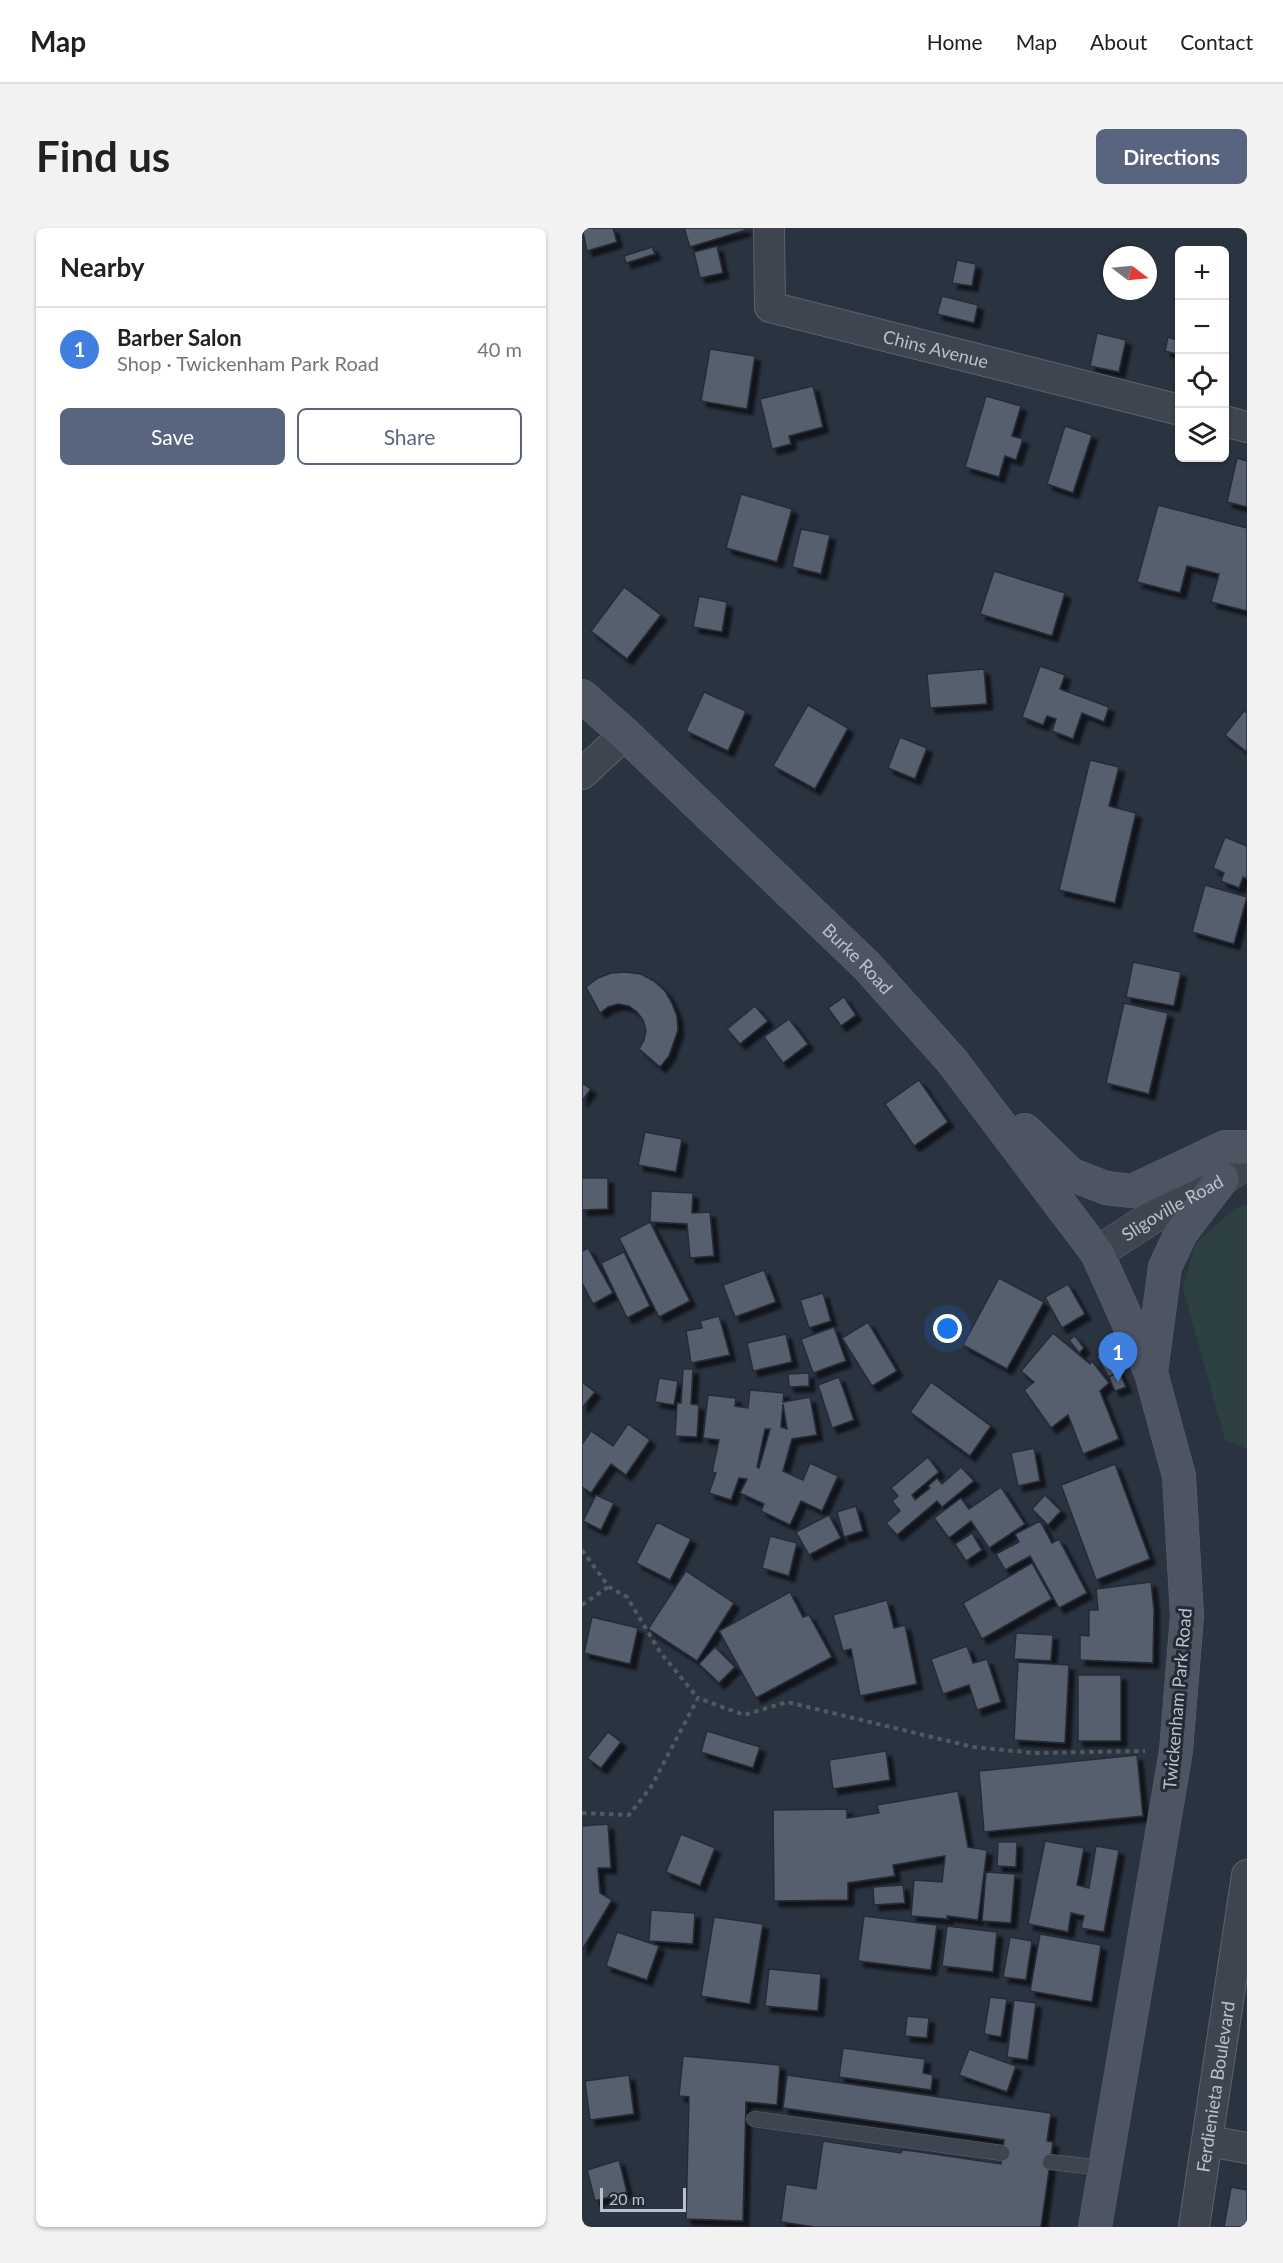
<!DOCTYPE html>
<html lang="en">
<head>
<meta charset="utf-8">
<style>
  :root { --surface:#fff; --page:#f2f2f2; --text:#202124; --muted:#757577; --line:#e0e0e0; --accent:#59657e }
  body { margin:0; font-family:Lato,sans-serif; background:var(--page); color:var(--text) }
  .controls { position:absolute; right:18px; top:18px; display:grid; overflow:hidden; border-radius:9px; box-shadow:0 2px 4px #0004 }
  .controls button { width:54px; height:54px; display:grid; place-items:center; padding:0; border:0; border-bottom:2px solid var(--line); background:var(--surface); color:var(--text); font:30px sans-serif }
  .compass { position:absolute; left:521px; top:18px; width:54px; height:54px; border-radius:50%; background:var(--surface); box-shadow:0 2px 4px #0004; rotate:106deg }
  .scale { position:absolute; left:18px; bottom:15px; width:86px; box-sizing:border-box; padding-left:6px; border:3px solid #bbc0ca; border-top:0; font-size:16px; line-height:21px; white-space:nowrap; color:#bbc0ca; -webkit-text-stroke:4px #232a35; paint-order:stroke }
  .you { position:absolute; left:366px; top:1101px; width:21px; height:21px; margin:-15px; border:4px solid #fff; border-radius:50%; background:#1a73e8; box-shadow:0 0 0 9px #1a73e833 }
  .badge { display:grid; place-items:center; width:39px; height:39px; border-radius:50%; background:var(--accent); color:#fff; font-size:20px; font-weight:700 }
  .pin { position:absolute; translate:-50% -50px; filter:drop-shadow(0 2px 3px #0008) }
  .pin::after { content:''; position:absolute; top:32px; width:21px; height:18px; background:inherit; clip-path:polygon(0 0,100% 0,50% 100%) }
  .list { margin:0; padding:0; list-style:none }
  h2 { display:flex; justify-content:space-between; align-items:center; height:78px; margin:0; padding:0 24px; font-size:26px }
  h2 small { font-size:20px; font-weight:400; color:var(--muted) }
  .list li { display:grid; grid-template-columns:39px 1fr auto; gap:18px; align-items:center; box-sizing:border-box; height:84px; padding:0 24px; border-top:2px solid var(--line) }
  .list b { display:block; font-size:22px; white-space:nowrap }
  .list p { margin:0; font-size:20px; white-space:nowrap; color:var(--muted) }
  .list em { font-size:20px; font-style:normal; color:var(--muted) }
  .actions { display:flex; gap:12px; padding:18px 24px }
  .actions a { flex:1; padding:14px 0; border:2px solid var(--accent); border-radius:9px; text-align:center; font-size:21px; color:var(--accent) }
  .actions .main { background:var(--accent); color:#fff }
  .icon { flex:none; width:33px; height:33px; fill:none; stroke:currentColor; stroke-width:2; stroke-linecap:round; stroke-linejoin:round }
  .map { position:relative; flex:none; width:665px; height:1999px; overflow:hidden; border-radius:9px }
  header { display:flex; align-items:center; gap:36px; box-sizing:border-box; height:84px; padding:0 30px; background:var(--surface); border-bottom:2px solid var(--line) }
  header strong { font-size:28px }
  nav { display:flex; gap:33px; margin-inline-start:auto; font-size:21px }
  .intro { display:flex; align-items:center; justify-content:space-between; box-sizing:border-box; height:144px; padding:0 36px }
  h1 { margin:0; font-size:42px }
  .button { padding:15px 27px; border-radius:9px; background:var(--accent); color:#fff; font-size:21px; font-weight:700 }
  main { display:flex; gap:36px; padding:0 36px }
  aside { flex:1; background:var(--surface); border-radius:9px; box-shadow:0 2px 4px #0004 }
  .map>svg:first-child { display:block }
  .green { fill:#2d4042 }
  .building { fill:#565e6d; stroke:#252c37; stroke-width:1.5; fill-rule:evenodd; filter:url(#shadow) }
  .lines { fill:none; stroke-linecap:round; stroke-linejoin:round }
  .service-casing { stroke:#5c636d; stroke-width:16 }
  .minor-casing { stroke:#5c636d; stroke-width:32 }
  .tertiary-casing { stroke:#5c636d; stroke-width:34 }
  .secondary-casing { stroke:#5c636d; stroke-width:34 }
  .path { stroke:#4d5c60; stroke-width:4; stroke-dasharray:4.5 4.5; stroke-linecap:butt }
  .service { stroke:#3e4550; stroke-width:15 }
  .minor { stroke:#3e4550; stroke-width:30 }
  .tertiary { stroke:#3e4550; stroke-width:33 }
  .secondary { stroke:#4d5462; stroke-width:33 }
  .labels { text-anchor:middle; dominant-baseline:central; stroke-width:6; stroke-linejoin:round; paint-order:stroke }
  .street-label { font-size:18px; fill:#bbc0ca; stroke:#232a35 }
</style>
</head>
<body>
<header>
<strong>Map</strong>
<nav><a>Home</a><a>Map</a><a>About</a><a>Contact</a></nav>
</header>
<div class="intro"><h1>Find us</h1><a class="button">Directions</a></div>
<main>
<aside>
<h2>Nearby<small></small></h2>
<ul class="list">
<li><span class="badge" style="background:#3f7fe0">1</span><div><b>Barber Salon</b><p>Shop · Twickenham Park Road</p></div><em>40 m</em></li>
</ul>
<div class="actions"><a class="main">Save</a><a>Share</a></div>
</aside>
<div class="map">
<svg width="665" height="1999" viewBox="0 0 665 1999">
  <defs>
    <filter id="shadow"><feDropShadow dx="5.5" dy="5.5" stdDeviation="1.5" flood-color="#0009"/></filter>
  </defs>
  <rect width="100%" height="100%" fill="#2a3340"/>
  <polygon class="green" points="665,976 665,1221 643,1212 601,1060 613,1016 652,981"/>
  <g class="building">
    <polygon points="0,0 31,0 35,14 5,23"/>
    <polygon points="102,0 163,0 164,2 108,19"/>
    <polygon points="135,18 141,45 118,50 112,24"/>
    <polygon points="70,19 73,26 44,35 42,28"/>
    <polygon points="375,32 394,36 390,58 370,55"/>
    <polygon points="360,68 396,77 392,95 355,86"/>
    <polygon points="515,105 544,112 537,144 508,138"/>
    <polygon points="586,109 598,113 598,127 583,123"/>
    <polygon points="128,121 173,128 165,181 119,173"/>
    <polygon points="231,158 241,199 207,208 209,216 190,221 178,171"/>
    <polygon points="404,168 439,178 430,208 441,211 434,232 423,228 417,249 383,239"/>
    <polygon points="483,198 510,207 491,265 465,256"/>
    <polygon points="655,230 665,233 665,279 645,274"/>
    <polygon points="159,266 210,281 195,334 144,320"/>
    <polygon points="576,277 665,300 665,383 629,374 637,346 605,338 598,365 555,354"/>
    <polygon points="219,301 248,307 239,346 210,339"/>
    <polygon points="412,343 483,365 470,408 398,386"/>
    <polygon points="42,359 79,387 45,431 9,403"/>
    <polygon points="117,368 145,374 140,404 111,399"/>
    <polygon points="458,438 483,447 478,461 527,479 522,494 500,485 491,511 470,503 474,491 465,488 461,497 440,489"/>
    <polygon points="402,441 405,476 348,480 345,446"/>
    <polygon points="122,464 164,483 146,523 104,503"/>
    <polygon points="226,477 266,500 233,561 191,538"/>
    <polygon points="662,483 665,485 665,524 643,507"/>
    <polygon points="318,509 345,520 333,551 306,540"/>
    <polygon points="508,532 537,539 527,578 554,585 533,675 477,662"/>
    <polygon points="643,609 665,618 665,651 661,649 657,660 639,653 642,645 631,640"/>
    <polygon points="623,657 665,669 652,716 610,704"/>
    <polygon points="551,734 599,744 592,778 544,769"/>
    <polygon points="44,744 59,746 72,753 83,763 90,775 95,788 96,802 87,828 78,839 57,821 62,812 64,802 61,792 55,784 47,778 36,776 26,779 18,785 4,759 16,750 29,745"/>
    <polygon points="262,769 274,787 259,798 246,780"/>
    <polygon points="542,775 586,785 567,866 524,855"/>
    <polygon points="173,778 186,793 158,816 145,801"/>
    <polygon points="207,791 226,816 201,835 182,809"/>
    <polygon points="337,852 366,894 332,918 303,876"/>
    <polygon points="0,855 9,861 0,873"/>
    <polygon points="63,904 100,911 94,944 56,937"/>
    <polygon points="0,950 26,950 26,981 0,982"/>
    <polygon points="69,963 111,965 110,985 128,984 132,1028 108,1030 105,996 68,994"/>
    <polygon points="68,994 108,1073 77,1089 37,1010"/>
    <polygon points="6,1020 31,1065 11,1076 0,1055 0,1023"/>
    <polygon points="42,1024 68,1078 45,1090 19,1035"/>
    <polygon points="182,1042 194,1074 153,1089 141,1057"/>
    <polygon points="417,1050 462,1074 425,1141 381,1117"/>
    <polygon points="486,1056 503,1086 480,1100 463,1069"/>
    <polygon points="241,1065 249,1093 227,1100 218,1072"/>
    <polygon points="137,1088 148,1127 109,1135 104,1103 120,1100 118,1093"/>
    <polygon points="286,1094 315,1143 290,1158 260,1110"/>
    <polygon points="252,1099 264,1133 231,1145 219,1111"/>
    <polygon points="471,1105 508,1136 510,1133 527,1155 518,1163 537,1211 501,1226 486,1187 469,1200 442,1162 452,1154 439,1143"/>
    <polygon points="204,1106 210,1134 171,1143 165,1115"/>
    <polygon points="493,1108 502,1120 497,1125 487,1112"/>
    <polygon points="524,1122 537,1143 527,1149 514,1128"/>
    <polygon points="101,1141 111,1141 109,1176 117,1177 115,1209 93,1208 95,1175 99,1175"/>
    <polygon points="537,1143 544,1159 533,1163 527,1149"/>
    <polygon points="227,1145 227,1158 207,1159 206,1146"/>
    <polygon points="257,1149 272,1192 250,1200 236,1157"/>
    <polygon points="77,1150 96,1153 92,1177 73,1174"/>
    <polygon points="0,1154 13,1164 0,1180"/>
    <polygon points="349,1154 409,1198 388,1228 328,1184"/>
    <path d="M168 1162 202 1165 201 1174 228 1169 235 1207 210 1211 201 1243 221 1252 228 1235 256 1248 240 1283 219 1273 208 1297 179 1283 182 1276 158 1265 165 1251 157 1250 149 1272 127 1265 134 1245 130 1244 137 1212 121 1210 126 1167 154 1170 153 1178 166 1180ZM201 1176 205 1201 199 1199ZM183 1201H188L177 1240 175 1239Z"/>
    <polygon points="46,1196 68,1212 44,1247 29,1236 9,1265 0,1259 0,1216 9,1203 31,1218"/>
    <polygon points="452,1220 458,1253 436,1258 429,1225"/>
    <polygon points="346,1229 357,1244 330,1267 333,1272 348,1260 346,1258 355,1250 360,1256 379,1239 392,1253 360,1279 355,1273 315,1307 304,1295 318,1283 310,1273 316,1268 309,1260"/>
    <polygon points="533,1236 568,1331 514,1352 479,1257"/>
    <polygon points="419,1259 443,1296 407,1320 389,1293 367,1310 352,1290 379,1270 387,1281"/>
    <polygon points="14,1267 32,1275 19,1302 1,1293"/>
    <polygon points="463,1267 479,1283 466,1297 450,1281"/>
    <polygon points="274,1278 281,1303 262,1309 255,1284"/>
    <polygon points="247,1287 259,1310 227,1327 214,1304"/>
    <polygon points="458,1293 470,1315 477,1311 505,1365 477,1380 448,1328 423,1342 414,1326 437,1314 433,1306"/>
    <polygon points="75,1294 109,1311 88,1352 54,1335"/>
    <polygon points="390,1305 400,1322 384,1333 373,1316"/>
    <polygon points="188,1308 215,1315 207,1348 180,1340"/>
    <polygon points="450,1335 470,1371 400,1411 381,1375"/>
    <polygon points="104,1343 152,1375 115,1433 66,1401"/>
    <polygon points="569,1354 572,1382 571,1435 498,1432 498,1407 507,1408 507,1382 516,1382 514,1361"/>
    <polygon points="208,1364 221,1389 227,1387 250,1429 174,1470 137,1403"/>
    <polygon points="305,1372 312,1400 323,1397 335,1456 278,1468 269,1421 261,1423 251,1387"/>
    <polygon points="10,1389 56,1400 48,1436 2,1425"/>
    <polygon points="434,1405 471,1407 469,1433 432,1431"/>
    <polygon points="385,1418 391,1435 405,1431 419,1474 395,1482 387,1457 361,1466 349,1431"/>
    <polygon points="133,1419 153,1439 137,1455 117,1436"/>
    <polygon points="436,1434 487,1437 483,1515 432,1512"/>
    <rect x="496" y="1447" width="43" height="66"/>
    <polygon points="125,1503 178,1519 171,1540 119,1524"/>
    <polygon points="26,1504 39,1514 19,1540 5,1530"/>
    <polygon points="304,1523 308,1552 251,1561 247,1532"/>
    <polygon points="555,1527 561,1588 402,1604 397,1543"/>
    <polygon points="376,1563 386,1619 405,1622 396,1692 365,1688 366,1691 329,1688 332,1652 360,1654 363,1628 311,1637 313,1648 266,1655 266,1672 192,1673 191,1582 265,1581 265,1590 297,1585 295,1577"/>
    <polygon points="26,1596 29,1640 16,1640 18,1665 30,1672 0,1722 0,1598"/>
    <polygon points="99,1606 133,1620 118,1658 84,1644"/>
    <polygon points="463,1613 502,1620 495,1657 507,1660 514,1618 537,1622 522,1704 499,1700 502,1688 489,1685 486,1704 446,1696"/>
    <polygon points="416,1614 435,1614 434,1639 415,1638"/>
    <polygon points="404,1644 433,1646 429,1695 400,1693"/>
    <polygon points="321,1657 323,1675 292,1677 291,1659"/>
    <polygon points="69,1682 113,1685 111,1716 67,1713"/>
    <polygon points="282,1688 355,1697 349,1742 276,1733"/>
    <polygon points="132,1689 181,1696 168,1776 119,1768"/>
    <polygon points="365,1698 415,1704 411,1744 360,1738"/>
    <polygon points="35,1704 77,1718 65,1752 24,1738"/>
    <polygon points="458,1706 519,1717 510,1774 448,1763"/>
    <polygon points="428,1709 450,1713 444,1752 421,1749"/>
    <polygon points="187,1741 239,1746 236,1783 183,1778"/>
    <polygon points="408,1769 425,1771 419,1809 402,1806"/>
    <polygon points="432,1772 454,1775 446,1832 425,1829"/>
    <polygon points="325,1788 347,1790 345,1810 323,1808"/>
    <polygon points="261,1820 343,1831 341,1845 351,1847 349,1862 257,1849"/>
    <polygon points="387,1821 434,1838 425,1864 377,1847"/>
    <polygon points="101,1828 198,1837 195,1877 164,1874 161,1993 104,1991 107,1869 97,1868"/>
    <polygon points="47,1847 52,1886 8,1892 3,1853"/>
    <polygon points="205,1847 469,1885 465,1913 471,1914 459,1999 233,1999 199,1994 204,1956 234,1961 241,1913 319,1925 320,1922 331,1923 419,1936 422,1912 201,1880"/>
    <polygon points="37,1932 45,1964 13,1973 5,1942"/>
    <polygon points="649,1959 665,1962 665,1999 642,1999"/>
  </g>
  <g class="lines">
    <defs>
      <g id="service">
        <polyline points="172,1891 420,1925"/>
        <polyline points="468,1934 522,1940"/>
      </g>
      <g id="minor">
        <path id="s1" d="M187 0 188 79 598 182"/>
        <polyline points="642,193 665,199"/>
        <polyline points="0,546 43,506"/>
        <polyline points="626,1913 665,1920"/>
        <path id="s2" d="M612 1999 665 1647"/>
      </g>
      <g id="tertiary">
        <path id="s3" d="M515 1025 569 990 640 951 665 934"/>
      </g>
      <g id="secondary">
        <path id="s4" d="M0 468 43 506 285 738 370 833 515 1025 569 1145 597 1248 605 1388 594 1523 513 1999"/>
        <polyline points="443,902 488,946 524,960 550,963 643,919 665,919"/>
        <polyline points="569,1144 583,1039 599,1005 640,951"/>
      </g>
    </defs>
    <use href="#service" class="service-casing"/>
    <use href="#minor" class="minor-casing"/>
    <use href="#tertiary" class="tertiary-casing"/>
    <use href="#secondary" class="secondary-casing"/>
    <g class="path">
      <polyline points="0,1322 27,1359 45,1369 78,1424 116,1470"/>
      <polyline points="0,1377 26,1359"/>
      <polyline points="0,1585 47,1587 69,1559 116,1470 162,1487 205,1474 391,1519 452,1525 563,1523"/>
    </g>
    <use href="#service" class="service"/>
    <use href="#minor" class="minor"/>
    <use href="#tertiary" class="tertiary"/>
    <use href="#secondary" class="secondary"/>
  </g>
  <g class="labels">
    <g class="street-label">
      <text stroke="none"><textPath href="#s1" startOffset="250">Chins Avenue</textPath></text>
      <text stroke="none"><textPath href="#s4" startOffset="381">Burke Road</textPath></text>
      <text stroke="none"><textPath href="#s3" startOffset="88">Sligoville Road</textPath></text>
      <text transform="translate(595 1471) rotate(-85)">Twickenham Park Road</text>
      <text stroke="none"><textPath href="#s2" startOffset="142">Ferdienieta Boulevard</textPath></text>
    </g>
  </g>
</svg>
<div class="controls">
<button>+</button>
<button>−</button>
<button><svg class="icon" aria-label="locate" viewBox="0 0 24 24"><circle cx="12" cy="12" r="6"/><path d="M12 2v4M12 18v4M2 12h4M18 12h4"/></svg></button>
<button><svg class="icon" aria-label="layers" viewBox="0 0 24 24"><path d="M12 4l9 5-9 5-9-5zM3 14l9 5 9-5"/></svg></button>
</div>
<svg class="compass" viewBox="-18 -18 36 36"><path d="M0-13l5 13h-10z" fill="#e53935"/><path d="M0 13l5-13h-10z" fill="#757577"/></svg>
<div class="scale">20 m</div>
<div class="you"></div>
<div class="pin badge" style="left:536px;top:1154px;background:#3f7fe0">1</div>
</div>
</main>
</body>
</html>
